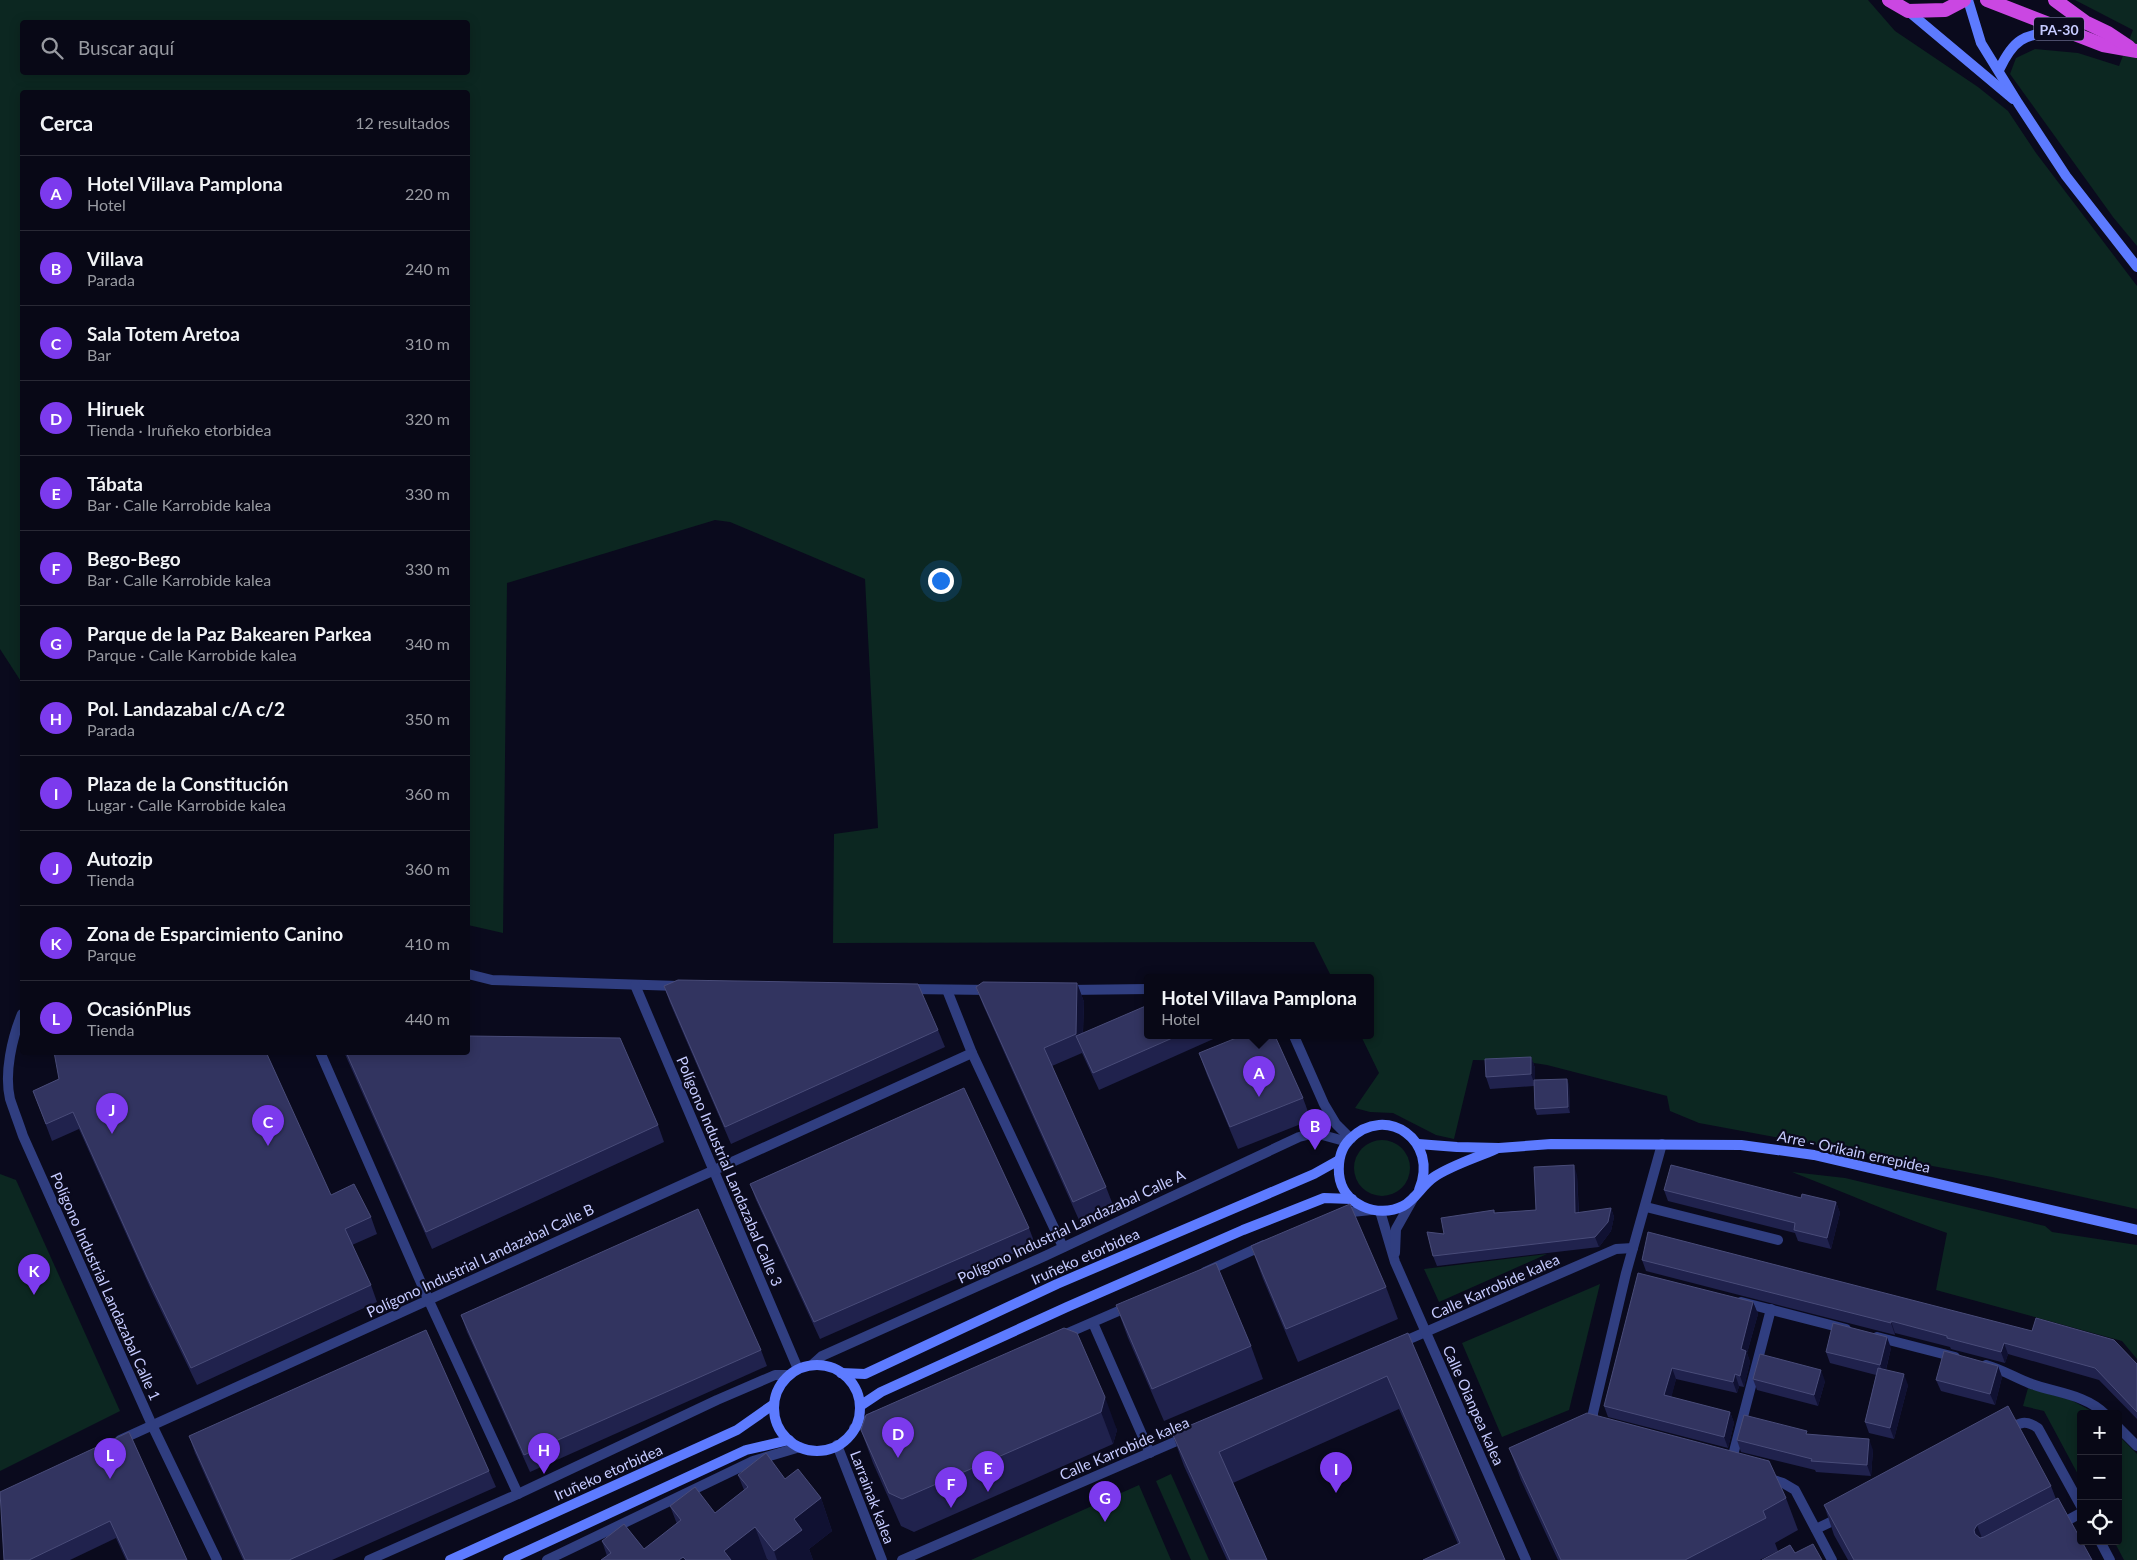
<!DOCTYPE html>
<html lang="es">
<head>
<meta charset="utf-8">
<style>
  :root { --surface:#080816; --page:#11111f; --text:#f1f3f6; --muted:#989aa1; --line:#292935; --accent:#7c3aed }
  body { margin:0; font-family:Lato,sans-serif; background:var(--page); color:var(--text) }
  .controls { position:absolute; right:15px; bottom:15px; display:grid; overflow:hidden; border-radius:5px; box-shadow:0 2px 12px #0003 }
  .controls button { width:45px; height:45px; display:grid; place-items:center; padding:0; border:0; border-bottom:1px solid var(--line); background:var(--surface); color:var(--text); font:25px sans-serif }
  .you { position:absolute; left:940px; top:580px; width:18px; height:18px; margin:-12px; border:4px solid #fff; border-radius:50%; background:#1a73e8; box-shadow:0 0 0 8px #1a73e833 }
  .badge { display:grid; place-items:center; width:32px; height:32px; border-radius:50%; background:var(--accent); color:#fff; font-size:16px; font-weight:700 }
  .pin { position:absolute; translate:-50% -41px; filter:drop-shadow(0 1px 2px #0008) }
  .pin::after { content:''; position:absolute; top:26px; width:18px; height:15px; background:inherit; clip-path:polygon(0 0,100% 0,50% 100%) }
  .popup { position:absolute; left:1144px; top:974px; width:230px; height:65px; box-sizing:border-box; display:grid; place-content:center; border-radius:5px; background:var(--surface); filter:drop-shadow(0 1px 4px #0005); font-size:16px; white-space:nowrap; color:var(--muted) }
  .popup b { font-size:19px; color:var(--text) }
  .popup::after { content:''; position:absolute; left:50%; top:100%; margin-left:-10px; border:10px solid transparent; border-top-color:var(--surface) }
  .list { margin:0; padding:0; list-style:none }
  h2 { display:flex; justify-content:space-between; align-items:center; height:65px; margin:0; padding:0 20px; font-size:21px }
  h2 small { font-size:16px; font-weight:400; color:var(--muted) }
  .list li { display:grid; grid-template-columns:32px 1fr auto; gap:15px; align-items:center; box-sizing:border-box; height:75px; padding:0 20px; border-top:1px solid var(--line) }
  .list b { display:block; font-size:19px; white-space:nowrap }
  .list p { margin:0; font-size:16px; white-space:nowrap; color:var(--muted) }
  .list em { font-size:16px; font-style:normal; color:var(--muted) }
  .icon { flex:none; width:28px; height:28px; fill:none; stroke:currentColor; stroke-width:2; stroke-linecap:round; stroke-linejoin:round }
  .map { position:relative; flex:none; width:2137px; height:1560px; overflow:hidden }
  .search { position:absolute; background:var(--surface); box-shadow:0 2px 12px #0003; left:20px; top:20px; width:450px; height:55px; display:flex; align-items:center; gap:12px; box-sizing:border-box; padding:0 18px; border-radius:5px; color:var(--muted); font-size:19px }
  .panel { position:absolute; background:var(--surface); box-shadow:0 2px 12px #0003; left:20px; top:90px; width:450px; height:965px; border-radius:5px }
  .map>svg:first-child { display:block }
  .green { fill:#0c2721; fill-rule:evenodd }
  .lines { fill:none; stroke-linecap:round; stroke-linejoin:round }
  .minor { stroke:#303e80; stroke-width:10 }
  .tertiary { stroke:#303e80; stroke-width:10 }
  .secondary { stroke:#5d7bff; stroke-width:10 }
  .trunk { stroke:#ca47e2; stroke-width:14 }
  .wall { fill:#20224d }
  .shaded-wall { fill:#101132 }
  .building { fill:#323460; stroke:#494c79 }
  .labels { text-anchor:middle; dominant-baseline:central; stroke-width:4.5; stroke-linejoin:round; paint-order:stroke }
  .shield { fill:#0a0a1d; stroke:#8e91bb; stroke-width:1 }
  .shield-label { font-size:14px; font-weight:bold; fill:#c6cbff }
  .street-label { font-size:15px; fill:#c6cbff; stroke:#0a0a1d }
</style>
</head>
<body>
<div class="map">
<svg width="2137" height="1560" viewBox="0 0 2137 1560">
  <rect width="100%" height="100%" fill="#0a0a1d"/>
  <g class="green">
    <path d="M0 0H1868L1895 31 1978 87 2008 111 2036 153 2137 286V1209L1992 1177 1699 1123 1670 1111 1667 1096 1547 1065 1521 1061 1473 1060 1454 1139 1436 1135 1393 1113 1370 1112 1355 1108 1379 1073 1361 1036H1370V978H1332L1314 942 833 943 834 834 878 828 865 579 730 522 715 520 507 583 503 933 468 925V92H22V683L0 649ZM22 22H468V72H22Z"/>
    <polygon points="2075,0 2137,0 2137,246 2113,217 2010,74 2016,58 2035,49 2078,53 2119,66 2133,30"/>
    <circle cx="1382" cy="1168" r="28"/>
    <path d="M1792 1172 1845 1178 2045 1226 2052 1232 2137 1245V1359L2122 1341 1936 1290 1947 1233C1895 1215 1844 1192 1792 1172Z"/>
    <polygon points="0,1174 16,1180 120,1411 0,1471"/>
    <polygon points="1547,1254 1439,1302 1424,1269"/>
    <polygon points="1600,1284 1569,1410 1502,1437 1462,1343"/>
    <polygon points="2028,1388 2071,1400 2097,1414 2081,1414 2081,1480 2044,1411 2023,1406"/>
    <polygon points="2118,1435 2137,1454 2137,1560 2124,1560 2114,1541 2118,1541"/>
    <polygon points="1171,1474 1209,1560 1191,1560 1156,1481"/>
    <polygon points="1139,1485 1171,1560 971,1560"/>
  </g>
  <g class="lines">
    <g class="minor">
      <polyline points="468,974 492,980 678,986"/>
      <polyline points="635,985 798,1369"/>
      <polyline points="908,989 991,990"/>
      <polyline points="947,990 972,1053 1063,1247"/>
      <polyline points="1068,990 1148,989"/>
      <path d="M22 1014C12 1038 4 1073 10 1099 14 1111 19 1124 23 1136L152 1425 217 1560"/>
      <polyline points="1294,1036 1324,1104 1336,1124 1351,1139"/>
      <polyline points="320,1052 429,1301 518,1494"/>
      <polyline points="1646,1207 1778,1240"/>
      <polyline points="1342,1213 1371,1210"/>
      <polyline points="1205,1272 1264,1245"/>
      <polyline points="1741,1302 1846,1329"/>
      <polyline points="1093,1323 1150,1453"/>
      <polyline points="1061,1336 1130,1306"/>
      <polyline points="1877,1337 1955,1357"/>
      <polyline points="1398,1344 1616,1249 1633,1248"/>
      <polyline points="812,1365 822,1356 1045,1256 1299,1137 1315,1133 1348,1142"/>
      <path d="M1986 1365C2001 1369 2014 1377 2029 1383 2055 1393 2085 1394 2105 1414"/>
      <polyline points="1595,1426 1593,1423 1593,1413 1626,1273 1662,1144"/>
      <polyline points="2118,1427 2137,1446"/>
      <polyline points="854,1428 875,1416"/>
      <path d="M2007 1430C2019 1423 2025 1419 2038 1428L2081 1506"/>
      <polyline points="120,1440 972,1053"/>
      <polyline points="1731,1463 1771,1309"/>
      <polyline points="1767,1478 1783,1483 1795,1490 1832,1560"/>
      <polyline points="2059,1525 2081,1513"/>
      <polyline points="1816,1529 1841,1517"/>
      <polyline points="2100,1541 2110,1560"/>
      <polyline points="369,1560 518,1494 717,1400 775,1375 789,1375"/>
      <polyline points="547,1560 753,1461 800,1447"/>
      <polyline points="902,1560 1186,1437"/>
    </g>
    <g class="tertiary">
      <polyline points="1380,1211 1395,1262 1526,1560"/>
      <polyline points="1395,1253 1396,1229 1414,1197"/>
      <polyline points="837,1445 882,1560"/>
    </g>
    <g class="secondary">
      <polyline points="1968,0 1981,43 2018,103 2066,176 2137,267"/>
      <polyline points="1908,11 2013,99"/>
      <path d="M1999 70C2016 34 2026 36 2062 30"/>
      <polyline points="1418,1144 1457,1147 1499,1148 1551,1144 1741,1145 1814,1155 2137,1230"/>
      <path d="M1419 1190C1440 1141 1386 1103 1350 1139 1341 1148 1338 1161 1339 1174 1342 1205 1378 1219 1403 1206 1416 1199 1422 1185 1434 1177 1452 1165 1476 1158 1496 1149"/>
      <circle cx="817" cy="1408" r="43"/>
      <polyline points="841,1373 865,1374 1057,1284 1314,1174 1339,1160"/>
      <polyline points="860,1406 881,1392 1067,1307 1243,1230 1324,1198 1352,1199"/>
      <polyline points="450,1560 737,1430 774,1404"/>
      <polyline points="508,1560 746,1450 789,1440"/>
    </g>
    <g class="trunk">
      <polyline points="1889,0 1908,11 1945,10 1964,0"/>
      <polyline points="1987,0 2103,45 2137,51"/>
      <polyline points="2055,0 2085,22 2108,33 2129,47"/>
    </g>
  </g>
  <g class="wall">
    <polygon points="1077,983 1084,1002 1083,1033 1148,1036 1220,1036 1099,1090 1082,1053 1052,1066 1106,1187 1113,1205 1079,1220 983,1005 976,987"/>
    <polygon points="664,986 938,1030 945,1047 731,1144 670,1003"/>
    <polygon points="344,1052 468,1052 658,1125 664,1142 432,1249"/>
    <polygon points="1199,1053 1303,1098 1311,1120 1238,1149 1207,1075"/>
    <polygon points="1531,1057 1535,1068 1535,1080 1569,1084 1570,1113 1537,1115 1535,1109 1534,1086 1490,1089 1486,1077"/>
    <polygon points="59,1079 331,1195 371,1217 377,1234 352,1245 371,1285 377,1302 197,1385 153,1294 79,1129 52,1141 33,1091"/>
    <polygon points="1577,1175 1579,1213 1611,1208 1614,1217 1611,1231 1599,1247 1437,1266 1433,1256 1444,1234 1494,1210 1495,1213 1536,1210"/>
    <polygon points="750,1184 1029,1228 1035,1244 820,1339 756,1200"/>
    <polygon points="1664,1190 1801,1198 1836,1202 1840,1213 1831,1249 1798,1241 1795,1233 1668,1201"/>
    <polygon points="1251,1246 1386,1287 1398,1319 1298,1362 1263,1279"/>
    <polygon points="1642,1260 2137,1364 2137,1419 2099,1380 2008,1354 2005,1363 1951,1349 1950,1347 1895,1333 1895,1335 1646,1271"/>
    <polygon points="1753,1302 1758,1314 1747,1353 1750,1362 1744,1387 1739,1386 1737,1393 1676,1379 1671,1397 1730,1412 1734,1423 1728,1448 1608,1417 1604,1406"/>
    <polygon points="1116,1305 1251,1346 1263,1379 1164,1421 1128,1338"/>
    <polygon points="461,1315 761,1350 767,1366 530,1472 467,1332"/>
    <polygon points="1064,1328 1117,1430 1113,1444 914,1532 901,1526 873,1463 861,1430"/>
    <polygon points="1408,1333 1505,1560 1458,1544 1399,1409 1233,1483 1267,1560 1227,1560 1184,1466 1172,1433"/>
    <polygon points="1891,1348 1886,1370 1908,1385 1894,1439 1869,1433 1865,1422 1876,1375 1830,1363 1826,1352"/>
    <polygon points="1998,1366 2002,1377 1995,1405 1941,1391 1936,1380"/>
    <polygon points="1753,1379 1825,1381 1818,1406 1757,1390"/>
    <polygon points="129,1432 187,1560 126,1560 116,1538 70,1560 4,1560"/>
    <polygon points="1808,1434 1873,1450 1871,1476 1816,1472 1815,1470 1741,1452 1737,1440"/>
    <polygon points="189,1436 489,1471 496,1487 332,1560 243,1560 195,1453"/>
    <polygon points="1509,1448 1786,1498 1798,1530 1775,1543 1778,1551 1760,1560 1558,1560 1521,1480"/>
    <polygon points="738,1475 785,1479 821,1498 832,1531 809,1549 813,1560 768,1560 767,1559 766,1560 601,1560 607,1556 602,1541 644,1549 677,1524 670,1506 715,1513 744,1490"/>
    <polygon points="2051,1486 2056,1499 2092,1560 1848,1560 1834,1535 1824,1505"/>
  </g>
  <g class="shaded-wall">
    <polygon points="1077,983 1084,1002 1082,1050 1076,1034"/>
    <polygon points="1531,1057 1535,1068 1535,1086 1531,1074"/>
    <polygon points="1567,1079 1569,1084 1570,1113 1568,1107"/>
    <polygon points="1574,1165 1577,1175 1579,1223 1575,1213"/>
    <polygon points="1836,1202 1840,1213 1831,1249 1827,1238"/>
    <polygon points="1611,1208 1614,1217 1611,1231 1599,1247 1595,1237"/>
    <polygon points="1753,1302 1758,1314 1747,1353 1750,1362 1744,1387 1740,1376 1741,1349"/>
    <polygon points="1891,1321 1895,1333 1895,1335 1891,1323"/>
    <polygon points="1887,1337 1891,1348 1884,1377 1880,1365"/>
    <polygon points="2004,1343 2008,1354 2005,1363 2001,1352"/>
    <polygon points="1998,1366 2002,1377 1995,1405 1990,1394"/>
    <polygon points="1672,1368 1676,1379 1669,1407 1664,1395"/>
    <polygon points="1821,1370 1825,1381 1818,1406 1814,1395"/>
    <polygon points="1735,1374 1739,1386 1737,1393 1733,1382"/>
    <polygon points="1904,1374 1908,1385 1894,1439 1890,1428"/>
    <polygon points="1105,1397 1117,1430 1113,1444 1101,1412"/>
    <polygon points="1730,1412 1734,1423 1728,1448 1724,1437"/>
    <polygon points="1869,1439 1873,1450 1871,1476 1867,1465"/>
    <polygon points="821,1498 832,1531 809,1549 813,1560 777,1560 774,1551 794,1519"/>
    <polygon points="1977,1525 1988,1554 1975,1534 1974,1530"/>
    <polygon points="755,1527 767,1559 766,1560 727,1560 724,1551"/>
    <polygon points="683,1557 685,1560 679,1560"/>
  </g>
  <g class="building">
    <polygon points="678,980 918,984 938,1030 725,1127 664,986"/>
    <polygon points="983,982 1077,983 1076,1034 1044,1048 1106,1187 1073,1202 976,987"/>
    <polygon points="1148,1005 1148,1036 1177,1036 1093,1073 1076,1036"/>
    <polygon points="468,1036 620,1038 658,1125 426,1232 346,1052 468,1052"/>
    <polygon points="1241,1036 1275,1036 1303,1098 1230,1127 1199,1053"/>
    <polygon points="54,1052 266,1052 331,1195 354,1184 371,1217 345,1229 371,1285 191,1368 147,1277 73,1112 46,1124 33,1091 59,1079"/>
    <polygon points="1531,1057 1531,1074 1486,1077 1485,1059"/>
    <polygon points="1567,1079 1568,1107 1535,1109 1534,1080"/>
    <polygon points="964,1088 1029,1228 814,1322 750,1184"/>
    <polygon points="1574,1165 1575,1213 1611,1208 1608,1222 1595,1237 1433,1256 1427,1232 1444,1234 1441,1218 1494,1210 1494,1213 1536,1210 1534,1167"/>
    <polygon points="1671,1165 1801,1198 1802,1194 1836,1202 1827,1238 1794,1230 1795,1223 1664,1190"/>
    <polygon points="1350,1204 1386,1287 1286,1329 1251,1246"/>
    <polygon points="698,1209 761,1350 524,1455 461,1315"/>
    <polygon points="1648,1232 2032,1331 2036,1318 2114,1340 2137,1364 2137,1412 2095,1368 2004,1343 2001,1352 1947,1338 1947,1336 1891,1321 1891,1323 1642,1260"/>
    <polygon points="1216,1263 1251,1346 1152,1389 1116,1305"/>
    <polygon points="1638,1273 1753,1302 1741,1349 1746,1351 1740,1376 1735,1374 1733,1382 1672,1368 1664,1395 1730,1412 1724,1437 1604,1406"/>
    <polygon points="1833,1323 1887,1337 1880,1365 1826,1352"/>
    <polygon points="1064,1328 1077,1333 1105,1397 1101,1412 902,1499 889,1493 861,1430 866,1415"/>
    <polygon points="426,1330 489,1471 289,1560 245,1560 189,1436"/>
    <polygon points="1408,1333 1505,1560 1423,1560 1460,1543 1387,1376 1219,1452 1267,1560 1230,1560 1172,1433"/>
    <polygon points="1944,1351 1998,1366 1990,1394 1936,1380"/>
    <polygon points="1760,1354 1821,1370 1814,1395 1753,1379"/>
    <polygon points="1878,1368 1904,1374 1890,1428 1865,1422"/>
    <polygon points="2008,1406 2051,1486 1977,1525 1974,1530 1975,1534 1980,1538 1984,1537 2058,1498 2092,1560 1854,1560 1824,1505"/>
    <polygon points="1587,1413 1769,1461 1786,1498 1763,1511 1766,1518 1685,1560 1561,1560 1509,1448"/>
    <polygon points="1744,1415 1807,1431 1806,1434 1869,1439 1867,1465 1811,1461 1812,1459 1737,1440"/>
    <polygon points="129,1432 187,1560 128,1560 110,1521 29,1560 4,1560 0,1492"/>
    <polygon points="766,1453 785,1479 798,1469 821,1498 794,1519 802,1530 774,1551 755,1527 724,1551 731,1560 686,1560 683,1557 679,1560 601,1560 611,1553 602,1541 624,1524 644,1549 681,1520 670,1506 695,1487 715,1513 748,1487 738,1475"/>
    <polygon points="1813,1544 1822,1560 1762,1560 1790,1545 1795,1553"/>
  </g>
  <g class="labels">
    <rect class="shield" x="2034" y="17.5" width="50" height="23" rx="4"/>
    <g class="shield-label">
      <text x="2059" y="29">PA-30</text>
    </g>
    <g class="street-label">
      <text transform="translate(1854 1151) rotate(12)">Arre - Orikain errepidea</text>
      <text transform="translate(730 1171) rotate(67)">Polígono Industrial Landazabal Calle 3</text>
      <text transform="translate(1071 1226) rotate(-25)">Polígono Industrial Landazabal Calle A</text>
      <text transform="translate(1085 1256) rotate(-24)">Iruñeko etorbidea</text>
      <text transform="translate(480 1260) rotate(-25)">Polígono Industrial Landazabal Calle B</text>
      <text transform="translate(106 1286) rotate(66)">Polígono Industrial Landazabal Calle 1</text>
      <text transform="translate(1495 1286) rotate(-24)">Calle Karrobide kalea</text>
      <text transform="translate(1474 1405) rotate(66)">Calle Oianpea kalea</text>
      <text transform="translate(1124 1448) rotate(-23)">Calle Karrobide kalea</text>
      <text transform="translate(608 1472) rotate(-24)">Iruñeko etorbidea</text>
      <text transform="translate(873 1497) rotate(69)">Larrainak kalea</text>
    </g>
  </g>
</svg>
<div class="controls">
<button>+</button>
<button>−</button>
<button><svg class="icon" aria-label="locate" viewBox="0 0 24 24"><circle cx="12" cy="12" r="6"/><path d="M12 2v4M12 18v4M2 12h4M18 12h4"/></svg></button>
</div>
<div class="you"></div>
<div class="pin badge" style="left:1259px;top:1097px">A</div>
<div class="popup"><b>Hotel Villava Pamplona</b>Hotel</div>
<div class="pin badge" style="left:1315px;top:1150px">B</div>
<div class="pin badge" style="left:268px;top:1146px">C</div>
<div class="pin badge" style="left:898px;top:1458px">D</div>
<div class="pin badge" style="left:988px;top:1492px">E</div>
<div class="pin badge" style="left:951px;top:1508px">F</div>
<div class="pin badge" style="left:1105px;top:1522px">G</div>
<div class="pin badge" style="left:544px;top:1474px">H</div>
<div class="pin badge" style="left:1336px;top:1493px">I</div>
<div class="pin badge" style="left:112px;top:1134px">J</div>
<div class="pin badge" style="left:34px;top:1295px">K</div>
<div class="pin badge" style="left:110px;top:1479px">L</div>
<div class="search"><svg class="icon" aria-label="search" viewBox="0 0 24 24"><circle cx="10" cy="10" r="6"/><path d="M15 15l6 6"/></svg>Buscar aquí</div>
<section class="panel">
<h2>Cerca<small>12 resultados</small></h2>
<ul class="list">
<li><span class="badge">A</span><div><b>Hotel Villava Pamplona</b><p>Hotel</p></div><em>220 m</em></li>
<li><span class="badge">B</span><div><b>Villava</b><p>Parada</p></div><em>240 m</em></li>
<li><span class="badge">C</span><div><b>Sala Totem Aretoa</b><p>Bar</p></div><em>310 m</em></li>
<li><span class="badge">D</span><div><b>Hiruek</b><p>Tienda · Iruñeko etorbidea</p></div><em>320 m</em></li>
<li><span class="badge">E</span><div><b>Tábata</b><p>Bar · Calle Karrobide kalea</p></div><em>330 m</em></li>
<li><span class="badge">F</span><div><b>Bego-Bego</b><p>Bar · Calle Karrobide kalea</p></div><em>330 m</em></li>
<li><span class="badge">G</span><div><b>Parque de la Paz Bakearen Parkea</b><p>Parque · Calle Karrobide kalea</p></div><em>340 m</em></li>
<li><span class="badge">H</span><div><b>Pol. Landazabal c/A c/2</b><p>Parada</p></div><em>350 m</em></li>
<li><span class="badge">I</span><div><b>Plaza de la Constitución</b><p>Lugar · Calle Karrobide kalea</p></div><em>360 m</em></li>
<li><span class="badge">J</span><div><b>Autozip</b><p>Tienda</p></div><em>360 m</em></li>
<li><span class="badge">K</span><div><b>Zona de Esparcimiento Canino</b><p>Parque</p></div><em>410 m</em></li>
<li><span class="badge">L</span><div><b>OcasiónPlus</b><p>Tienda</p></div><em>440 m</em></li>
</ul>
</section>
</div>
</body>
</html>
